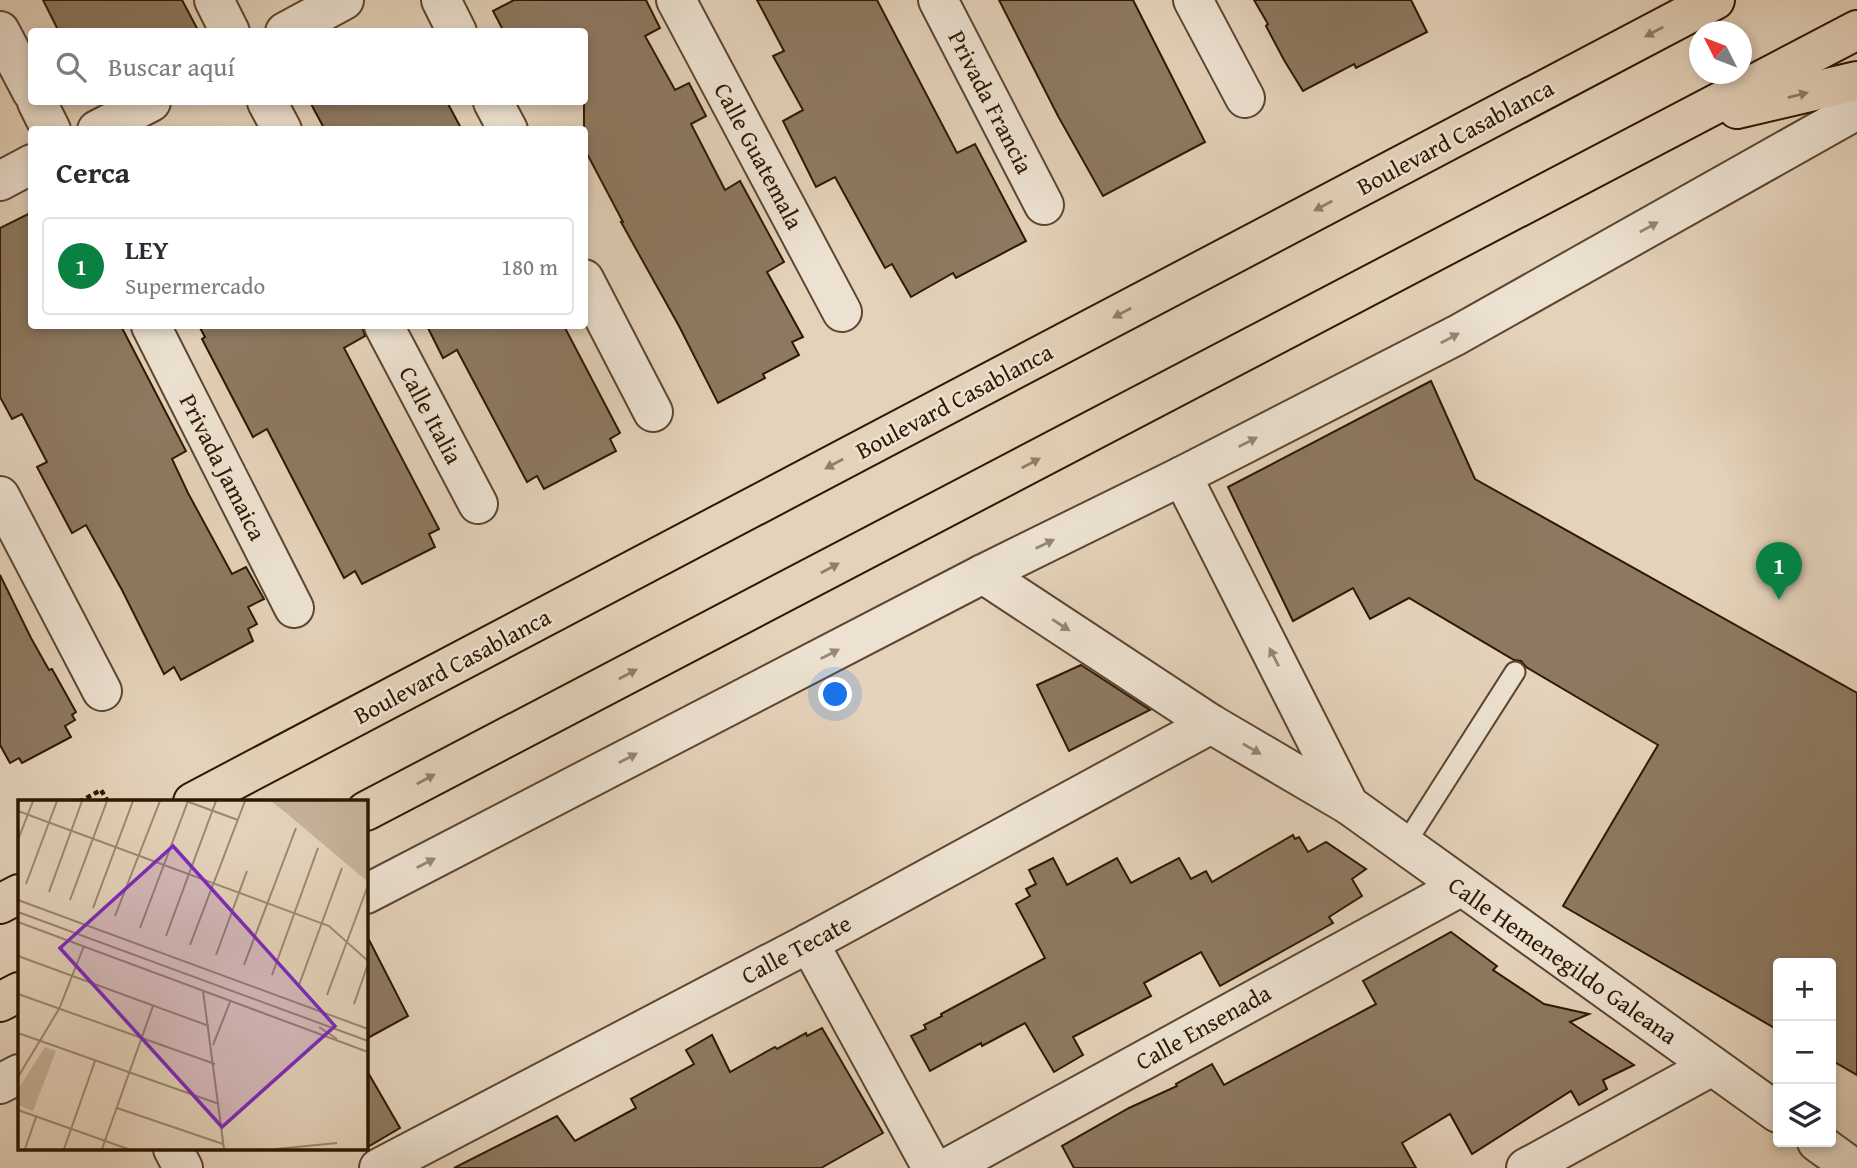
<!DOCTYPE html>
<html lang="es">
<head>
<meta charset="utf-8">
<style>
  :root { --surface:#fff; --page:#f7f7f7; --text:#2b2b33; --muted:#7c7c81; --line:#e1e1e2; --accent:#0b8043 }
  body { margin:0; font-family:"Gentium Book Plus",serif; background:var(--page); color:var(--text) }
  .controls { position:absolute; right:21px; bottom:21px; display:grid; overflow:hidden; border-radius:7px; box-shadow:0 4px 10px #0003 }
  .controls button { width:63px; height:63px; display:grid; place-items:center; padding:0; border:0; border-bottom:2px solid var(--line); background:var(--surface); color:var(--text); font:35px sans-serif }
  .compass { position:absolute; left:1689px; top:21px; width:63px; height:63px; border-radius:50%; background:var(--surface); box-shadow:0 4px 10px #0003; rotate:312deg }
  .you { position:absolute; left:836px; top:695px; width:24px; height:24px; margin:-18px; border:5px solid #fff; border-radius:50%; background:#1a73e8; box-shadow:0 0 0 10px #1a73e833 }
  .badge { display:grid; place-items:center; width:46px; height:46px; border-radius:50%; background:var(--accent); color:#fff; font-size:23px; font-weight:700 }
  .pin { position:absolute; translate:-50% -58px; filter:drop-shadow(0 2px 4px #0008) }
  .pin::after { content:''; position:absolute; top:37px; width:24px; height:21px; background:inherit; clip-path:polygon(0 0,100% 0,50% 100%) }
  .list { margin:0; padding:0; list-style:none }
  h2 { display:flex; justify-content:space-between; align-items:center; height:91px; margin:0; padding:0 28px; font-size:30px }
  h2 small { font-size:23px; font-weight:400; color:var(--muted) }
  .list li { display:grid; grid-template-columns:46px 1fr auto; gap:21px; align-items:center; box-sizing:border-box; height:98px; margin:0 14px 14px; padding:0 14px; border:2px solid var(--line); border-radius:7px }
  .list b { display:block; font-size:26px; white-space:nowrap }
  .list p { margin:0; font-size:23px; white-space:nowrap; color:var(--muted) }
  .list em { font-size:23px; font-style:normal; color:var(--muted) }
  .icon { flex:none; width:38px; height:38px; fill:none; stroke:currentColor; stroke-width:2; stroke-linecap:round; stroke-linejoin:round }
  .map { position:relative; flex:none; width:1857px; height:1168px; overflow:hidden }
  .search { position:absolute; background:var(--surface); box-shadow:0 4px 10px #0003; left:28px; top:28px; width:560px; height:77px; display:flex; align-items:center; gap:18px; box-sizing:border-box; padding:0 24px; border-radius:7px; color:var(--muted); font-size:26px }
  .panel { position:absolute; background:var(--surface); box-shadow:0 4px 10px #0003; left:28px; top:126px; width:560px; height:203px; border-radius:7px }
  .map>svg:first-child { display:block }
  .building { fill:#8d7961; stroke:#2e1800; stroke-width:2 }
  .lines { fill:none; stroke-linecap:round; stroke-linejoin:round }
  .service-casing { stroke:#5c462e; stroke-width:23 }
  .minor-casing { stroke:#5c462e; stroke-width:42 }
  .tertiary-casing { stroke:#5c462e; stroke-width:42 }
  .primary-casing { stroke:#2e1800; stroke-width:42 }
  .path { stroke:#2e1800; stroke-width:4.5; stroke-dasharray:5 3.5; stroke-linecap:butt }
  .service { stroke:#ede2d2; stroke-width:19 }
  .minor { stroke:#ede2d2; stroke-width:38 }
  .tertiary { stroke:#ede2d2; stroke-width:38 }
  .primary { stroke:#e4d2ba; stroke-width:38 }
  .oneway { fill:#927e66 }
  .oneway2 { fill:#978774 }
  .labels { text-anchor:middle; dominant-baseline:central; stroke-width:5; stroke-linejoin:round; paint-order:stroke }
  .street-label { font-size:24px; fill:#2e1800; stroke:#ede2d2 }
  .inset-road { fill:none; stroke:#9b8870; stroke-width:2 }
  .view { fill:#7b2cbf; fill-opacity:0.15; stroke:#7b2cbf; stroke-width:3.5 }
  .inset-edge { fill:none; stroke:#2e1800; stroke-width:3.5 }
</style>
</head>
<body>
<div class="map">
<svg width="1857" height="1168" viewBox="0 0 1857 1168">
  <rect width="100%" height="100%" fill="#e4d2ba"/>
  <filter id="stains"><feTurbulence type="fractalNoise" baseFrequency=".00286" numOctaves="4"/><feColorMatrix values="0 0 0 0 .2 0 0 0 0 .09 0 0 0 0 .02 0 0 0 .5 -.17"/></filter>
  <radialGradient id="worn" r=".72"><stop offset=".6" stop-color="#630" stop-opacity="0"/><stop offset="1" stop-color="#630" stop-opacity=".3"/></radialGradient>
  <g class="building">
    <polygon points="43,0 182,0 199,32 59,32"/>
    <polygon points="514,0 646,0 660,28 645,36 675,90 689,83 706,116 691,124 725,190 740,181 784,262 767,272 803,337 792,342 799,355 763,374 765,378 718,403 679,326 621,222 623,222 584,148 584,32 504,32 493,11"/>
    <polygon points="757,0 877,0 957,153 975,144 1026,241 956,278 953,273 911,297 892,264 885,268 835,177 816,187 783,121 803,110 773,56 784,51"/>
    <polygon points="999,0 1133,0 1205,142 1103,196 1058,116"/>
    <polygon points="1254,0 1411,0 1427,32 1356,68 1354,64 1303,91 1284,60 1266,26 1268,24"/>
    <polygon points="310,102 447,102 462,130 325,130"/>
    <polygon points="32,212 32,326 121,326 186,451 172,459 188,493 232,574 246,567 264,599 248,607 257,624 248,629 253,641 181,680 174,667 164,674 122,590 86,525 72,533 37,467 47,462 22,414 12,419 0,397 0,228"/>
    <polygon points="199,326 362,326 365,336 344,348 439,529 429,534 435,547 362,584 355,571 344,578 267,429 253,437 202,339 205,337"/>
    <polygon points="427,326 564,326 620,433 610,439 616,451 544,489 537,476 527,482 457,350 443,358"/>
    <polygon points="1431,381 1475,479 1857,693 1857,1075 1831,1060 1831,963 1778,963 1778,1030 1563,906 1658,745 1526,667 1521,661 1514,660 1409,598 1370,619 1353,588 1293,621 1228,487"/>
    <polygon points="0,575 31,638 49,670 52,669 76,712 72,715 75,720 65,726 71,737 22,763 19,758 10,763 0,745"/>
    <polygon points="1081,665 1150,710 1069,751 1037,685"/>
    <polygon points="1293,835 1295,839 1299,837 1308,852 1326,842 1366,869 1352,879 1362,896 1329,917 1333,923 1220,986 1201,952 1144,983 1151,996 1073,1037 1083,1055 1054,1072 1025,1023 982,1046 981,1043 930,1071 911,1036 926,1029 924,1025 942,1016 941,1014 1045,958 1016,904 1030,896 1026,889 1036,884 1029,870 1053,858 1067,885 1117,858 1131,883 1179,858 1191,879 1206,871 1212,882"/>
    <polygon points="1451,932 1497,966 1493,970 1544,1004 1589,1014 1570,1022 1634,1065 1603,1080 1607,1089 1579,1105 1571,1091 1472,1154 1450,1114 1402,1143 1416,1168 1074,1168 1062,1146 1129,1108 1177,1086 1176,1084 1212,1064 1224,1085 1376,1004 1363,981"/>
    <polygon points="366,934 408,1016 366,1039"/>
    <polygon points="822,1028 883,1133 821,1168 454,1168 557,1116 575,1141 636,1108 631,1099 694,1064 686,1050 712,1035 730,1072 775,1047 777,1049 806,1033 807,1036"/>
    <polygon points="366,1069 400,1128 366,1148"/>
  </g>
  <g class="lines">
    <defs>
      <polyline id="service" points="1404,846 1515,672"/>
      <g id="minor">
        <polyline points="214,0 230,32"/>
        <polyline points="441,0 457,32"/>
        <polyline points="676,0 842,312"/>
        <polyline points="938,0 1044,205"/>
        <polyline points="1193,0 1245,98"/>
        <polyline points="0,31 32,92"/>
        <polyline points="285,32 344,0"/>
        <polyline points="37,102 51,130"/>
        <polyline points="267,102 282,130"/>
        <polyline points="493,102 508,130"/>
        <polyline points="97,130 151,102"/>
        <polyline points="0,181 32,164"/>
        <polyline points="584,279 653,412"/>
        <polyline points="151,326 294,608"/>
        <polyline points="384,326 478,504"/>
        <polyline points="0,496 102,691"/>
        <polyline points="809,943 932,1168"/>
        <polyline points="379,1168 809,943 1211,724"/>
        <polyline points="947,1168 1460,887"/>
        <polyline points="1526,1168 1712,1066"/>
      </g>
      <g id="tertiary">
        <polyline points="1182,476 1349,805"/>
        <polyline points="983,574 1211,724 1349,805 1778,1113"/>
        <polyline points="366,894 983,574 1182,476 1457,335 1857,110"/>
        <polyline points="0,1084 19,1074"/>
        <polyline points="1817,1142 1853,1168"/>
        <polyline points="173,1149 183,1168"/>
      </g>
      <g id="primary">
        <polyline points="1737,109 1857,81"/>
        <polyline points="193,802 1715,0"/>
        <polyline points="366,811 1857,30"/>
        <polyline points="0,904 19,894"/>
        <polyline points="0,1002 19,992"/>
      </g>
    </defs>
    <use href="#service" class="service-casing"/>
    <use href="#minor" class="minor-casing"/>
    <use href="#tertiary" class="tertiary-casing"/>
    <use href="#primary" class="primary-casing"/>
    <polyline class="path" points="79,802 101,790 108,802"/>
    <use href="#service" class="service"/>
    <use href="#minor" class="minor"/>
    <use href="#tertiary" class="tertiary"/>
    <use href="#primary" class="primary"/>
  </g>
  <defs><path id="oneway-solid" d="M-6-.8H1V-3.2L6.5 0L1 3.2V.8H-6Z" transform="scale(1.75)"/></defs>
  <g class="oneway">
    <use href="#oneway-solid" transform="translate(1654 32) rotate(152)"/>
    <use href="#oneway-solid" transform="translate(1798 95) rotate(-14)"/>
    <use href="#oneway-solid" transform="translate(1323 206) rotate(152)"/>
    <use href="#oneway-solid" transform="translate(1122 313) rotate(152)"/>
    <use href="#oneway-solid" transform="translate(1031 463) rotate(-28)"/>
    <use href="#oneway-solid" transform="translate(834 464) rotate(152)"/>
    <use href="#oneway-solid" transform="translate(830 568) rotate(-28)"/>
    <use href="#oneway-solid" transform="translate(628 674) rotate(-28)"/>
    <use href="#oneway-solid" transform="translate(426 779) rotate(-28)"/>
  </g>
  <g class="oneway2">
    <use href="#oneway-solid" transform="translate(1649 227) rotate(-29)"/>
    <use href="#oneway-solid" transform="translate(1450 338) rotate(-28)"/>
    <use href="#oneway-solid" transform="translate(1248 442) rotate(-27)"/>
    <use href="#oneway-solid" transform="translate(1045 544) rotate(-26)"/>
    <use href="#oneway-solid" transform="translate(1061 625) rotate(33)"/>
    <use href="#oneway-solid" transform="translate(830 654) rotate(-27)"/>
    <use href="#oneway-solid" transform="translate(1274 657) rotate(-117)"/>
    <use href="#oneway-solid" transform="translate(1252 749) rotate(30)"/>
    <use href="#oneway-solid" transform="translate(628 758) rotate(-27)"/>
    <use href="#oneway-solid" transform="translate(426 863) rotate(-27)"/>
  </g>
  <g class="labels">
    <g class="street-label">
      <text transform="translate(991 102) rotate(63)">Privada Francia</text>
      <text transform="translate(1455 137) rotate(-28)">Boulevard Casablanca</text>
      <text transform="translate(759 156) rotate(62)">Calle Guatemala</text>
      <text transform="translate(954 401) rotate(-28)">Boulevard Casablanca</text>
      <text transform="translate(431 415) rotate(62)">Calle Italia</text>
      <text transform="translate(223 467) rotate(63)">Privada Jamaica</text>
      <text transform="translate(452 666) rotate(-28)">Boulevard Casablanca</text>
      <text transform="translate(796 949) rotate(-28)">Calle Tecate</text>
      <text transform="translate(1563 960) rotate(35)">Calle Hemenegildo Galeana</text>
      <text transform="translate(1203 1027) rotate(-29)">Calle Ensenada</text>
    </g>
  </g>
  <g transform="translate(18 800)">
    <rect width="350" height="350" fill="#e4d2ba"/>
    <path d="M253 1H350V82L267 12ZM27 247 38 251 15 311 0 305V289Z" fill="#c5b29a"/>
    <path class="inset-road" d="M168 1 220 20M0 11 311 126 350 161M0 40 15 1M8 84 39 1M31 92 64 1M0 100 350 229M52 100 89 1M75 108 115 1M0 112 350 241M97 116 142 1M0 122 350 252M122 128 170 1M148 136 198 1M172 145 227 1M198 155 229 71M0 156 191 226M226 165 278 28M254 175 300 48M281 185 324 68M185 191 206 349M0 194 197 264M309 195 349 88M336 204 350 164M301 227 319 239M0 233 201 304M195 245 212 202M0 277 41 209 66 146M99 308 205 344M0 310 110 349M7 349 18 317M46 349 77 261M84 349 135 206M258 349 319 343"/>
    <path class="view" d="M155 46 317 226 204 327 42 148Z"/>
    <rect width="350" height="350" class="inset-edge"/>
  </g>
  <rect width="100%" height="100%" filter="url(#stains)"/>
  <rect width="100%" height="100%" fill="url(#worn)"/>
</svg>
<div class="controls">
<button>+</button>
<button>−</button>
<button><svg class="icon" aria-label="layers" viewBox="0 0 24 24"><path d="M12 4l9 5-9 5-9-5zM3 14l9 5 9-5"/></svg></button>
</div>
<svg class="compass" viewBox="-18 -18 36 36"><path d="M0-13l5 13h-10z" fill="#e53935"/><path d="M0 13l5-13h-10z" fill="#7c7c81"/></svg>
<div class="you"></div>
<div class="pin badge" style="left:1779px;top:600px">1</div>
<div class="search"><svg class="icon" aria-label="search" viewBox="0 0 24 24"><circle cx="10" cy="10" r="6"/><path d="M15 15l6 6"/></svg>Buscar aquí</div>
<section class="panel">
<h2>Cerca<small></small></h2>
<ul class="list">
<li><span class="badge">1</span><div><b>LEY</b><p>Supermercado</p></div><em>180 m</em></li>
</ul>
</section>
</div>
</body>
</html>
